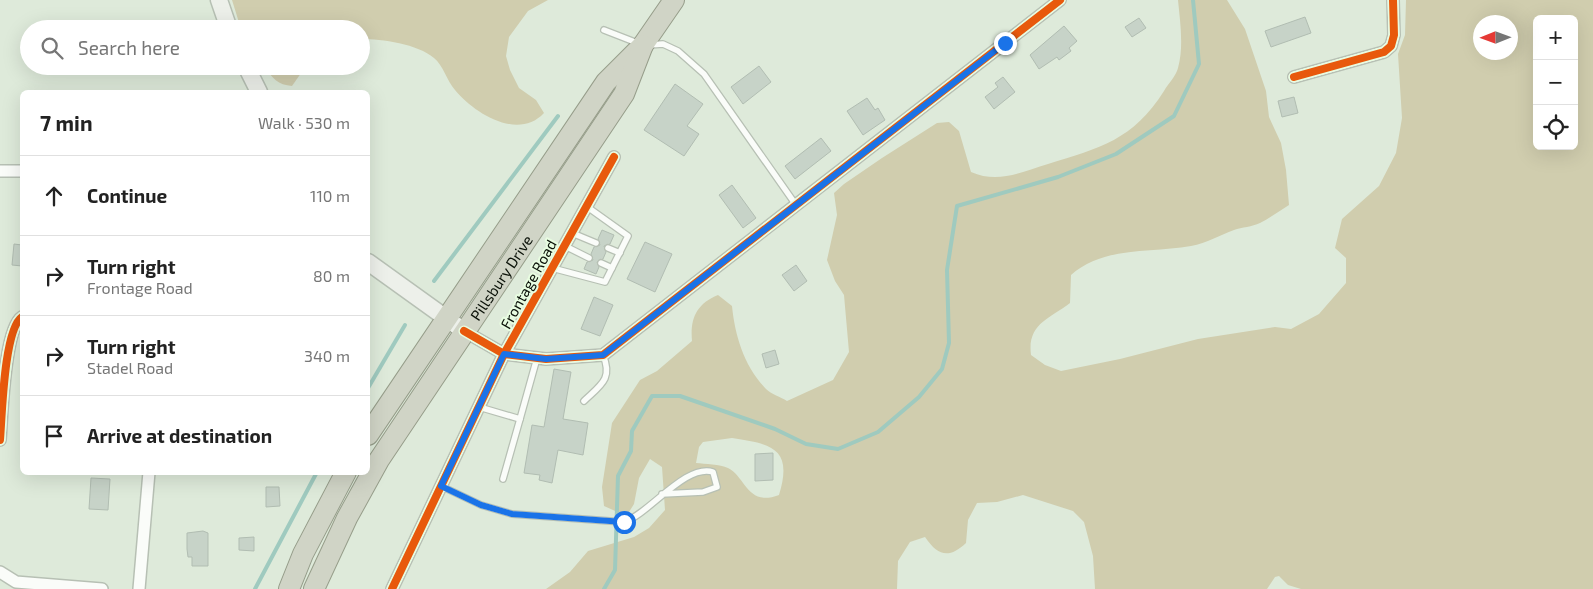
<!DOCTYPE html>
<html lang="en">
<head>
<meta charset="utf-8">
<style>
  :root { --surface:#fff; --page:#f6f6f6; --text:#222; --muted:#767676; --line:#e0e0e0 }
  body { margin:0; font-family:"Exo 2",sans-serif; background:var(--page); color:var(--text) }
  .controls { position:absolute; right:15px; top:15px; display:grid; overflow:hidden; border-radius:8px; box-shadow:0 5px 20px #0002 }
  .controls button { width:45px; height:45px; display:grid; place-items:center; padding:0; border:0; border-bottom:1px solid var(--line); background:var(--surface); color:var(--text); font:25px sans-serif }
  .compass { position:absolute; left:1473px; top:15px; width:45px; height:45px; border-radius:50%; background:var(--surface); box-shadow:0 5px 20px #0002; rotate:269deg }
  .stop { position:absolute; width:15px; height:15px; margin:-11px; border:4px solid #1a73e8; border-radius:50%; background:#fff }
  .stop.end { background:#1a73e8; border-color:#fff; box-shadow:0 1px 5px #0008 }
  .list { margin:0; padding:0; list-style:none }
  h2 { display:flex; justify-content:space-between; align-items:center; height:65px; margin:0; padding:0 20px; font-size:21px }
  h2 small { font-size:16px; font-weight:400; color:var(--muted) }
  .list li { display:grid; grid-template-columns:32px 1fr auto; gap:15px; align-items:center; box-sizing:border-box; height:80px; padding:0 20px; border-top:1px solid var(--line) }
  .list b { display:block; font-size:19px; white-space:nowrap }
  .list p { margin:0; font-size:16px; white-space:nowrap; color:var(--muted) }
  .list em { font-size:16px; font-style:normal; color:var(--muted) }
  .icon { flex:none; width:28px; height:28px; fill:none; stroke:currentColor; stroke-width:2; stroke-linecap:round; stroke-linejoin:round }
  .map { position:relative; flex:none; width:1593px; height:589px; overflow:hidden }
  .search { position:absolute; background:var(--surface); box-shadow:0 5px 20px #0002; left:20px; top:20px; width:350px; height:55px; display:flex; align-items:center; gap:12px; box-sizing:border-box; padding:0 18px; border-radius:28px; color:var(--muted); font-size:19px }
  .panel { position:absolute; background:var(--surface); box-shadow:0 5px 20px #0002; left:20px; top:90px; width:350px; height:385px; border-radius:8px }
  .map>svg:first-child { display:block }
  .forest { fill:#d0cdae; fill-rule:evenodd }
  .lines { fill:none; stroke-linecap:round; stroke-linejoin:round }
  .stream { stroke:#9fcabf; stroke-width:4 }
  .building { fill:#c7d3c8; stroke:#b1bdb2 }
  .lane-casing { stroke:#b7c0b4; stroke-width:8 }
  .street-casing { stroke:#b7c0b4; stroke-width:14 }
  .secondary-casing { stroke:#b7c0b4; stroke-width:19 }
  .highway-casing { stroke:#969d8a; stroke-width:22 }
  .lane { stroke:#fafcf9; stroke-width:5.5 }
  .street { stroke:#fafcf9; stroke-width:11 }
  .secondary { stroke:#edf0ea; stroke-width:16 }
  .highway { stroke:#d0d4c6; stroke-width:20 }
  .cycleway-casing { stroke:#e8fde1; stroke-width:11 }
  .cycleway { stroke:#e8590c; stroke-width:8 }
  .route { stroke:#1a73e8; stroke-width:6 }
  .labels { text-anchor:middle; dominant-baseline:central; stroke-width:4; stroke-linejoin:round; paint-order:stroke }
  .street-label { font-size:15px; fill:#0b1209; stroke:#e8fde1 }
</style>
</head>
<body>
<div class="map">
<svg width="1593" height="589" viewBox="0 0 1593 589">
  <rect width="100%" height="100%" fill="#deeada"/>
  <g class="forest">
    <path d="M232 0H548L528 11 509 37 506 56 510 70 519 88 536 100 544 113C518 141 474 113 455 90 447 81 443 65 434 58 418 44 382 39 361 39V29H241Z"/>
    <path d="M1178 0H1227L1245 29 1266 91 1269 117 1281 143 1286 170 1289 205C1279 211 1270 218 1260 223 1252 227 1242 227 1234 230 1220 235 1207 243 1191 246 1152 253 1103 246 1071 275L1070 303C1049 319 1027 324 1031 355L1045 365 1061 371 1120 359 1198 339 1275 327 1291 329 1319 314 1346 283V258L1335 248 1342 219 1379 186 1396 153 1402 118 1398 54 1405 35 1406 0H1593V589H1301L1288 585 1279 576 1275 577 1267 589H1095L1093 556 1084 522 1073 511 1023 495 997 502 977 503 968 520 966 543C949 559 938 556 925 537L910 542 898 561 897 589H546L570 572 588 551 634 537 649 528 665 510 662 467 650 459 639 478 634 504 629 512 622 514 604 506 602 487 612 423 640 380 657 371 692 341C690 319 696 304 718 295L732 306C735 336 744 366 766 389 771 394 781 397 787 401L833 380 849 352 844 295 835 281 827 260 837 215 834 193 844 184 882 158 937 123 949 122 959 131 971 172C998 184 1022 172 1048 164 1100 148 1133 140 1164 91 1168 84 1176 76 1178 68 1184 47 1180 21 1178 0ZM1537 19H1574V146H1537ZM1480 22H1510V52H1480ZM732 438C773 444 793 449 779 495 747 507 746 477 728 468 720 464 705 464 696 463L699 447 703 442Z"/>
    <path d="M264 66H306L292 86C278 85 272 78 264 66Z"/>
  </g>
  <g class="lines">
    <g class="stream">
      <polyline points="434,281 558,116"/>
      <polyline points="368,388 405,325"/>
      <polyline points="255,589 317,472"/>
      <polyline points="604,589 615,570 618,476 631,451 632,431 652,396 680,396 775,429 806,444 838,449 878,432 919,397 942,369 949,343 947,270 957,206 1058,177 1116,154 1174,116 1199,64 1193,0"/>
    </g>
  </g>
  <g class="building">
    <polygon points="1305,17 1311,33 1271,47 1265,31"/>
    <polygon points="1139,18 1146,28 1132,37 1125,27"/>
    <polygon points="1064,26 1077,41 1069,48 1071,51 1059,60 1057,57 1039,69 1030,55"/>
    <polygon points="759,66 771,82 743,104 731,87"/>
    <polygon points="1003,77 1015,92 994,109 985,97 998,87 995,83"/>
    <polygon points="675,84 703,104 687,126 699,134 684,156 644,130"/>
    <polygon points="1294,97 1298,113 1282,117 1278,101"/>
    <polygon points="867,98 875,110 878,108 885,120 863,135 847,111"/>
    <polygon points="821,138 831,151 795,179 785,166"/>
    <polygon points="732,185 756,218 743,228 719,195"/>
    <polygon points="602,230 614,235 610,244 604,246 606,252 603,259 597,262 599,267 596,274 584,269 587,262 593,260 591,254 594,247 600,245 598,239"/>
    <polygon points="645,242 672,254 655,292 627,279"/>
    <polygon points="14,244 22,245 22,266 12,265"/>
    <polygon points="796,265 807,281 794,291 782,275"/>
    <polygon points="594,297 613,305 600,336 581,329"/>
    <polygon points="775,350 779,364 766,368 762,354"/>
    <polygon points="554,369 571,372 563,419 588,423 583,455 558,450 552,483 539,480 540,475 524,473 532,425 544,427"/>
    <polygon points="773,453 773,480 755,481 755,454"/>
    <polygon points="91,478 110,479 108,510 89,509"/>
    <polygon points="266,487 279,487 280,506 266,507"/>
    <polygon points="203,531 208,533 208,566 192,566 192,557 188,557 187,549 187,533"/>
    <polygon points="254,537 254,551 239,550 239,538"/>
  </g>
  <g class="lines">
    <defs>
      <g id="lane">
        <polyline points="604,30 640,44"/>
        <polyline points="649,45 663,44 678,51 704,74 796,205"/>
        <polyline points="572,233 596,243"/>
        <polyline points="565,246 589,258"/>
        <polyline points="608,248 620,253"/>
        <polyline points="601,263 612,268"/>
        <polyline points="552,268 605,282 628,236 586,206"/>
        <path d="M584 401C601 385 613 379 603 355"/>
        <polyline points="479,407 520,419 503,479"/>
        <polyline points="520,419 537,358"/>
        <path d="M441 486 481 505 512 514 624 522C648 515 686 463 713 472L717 487 703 492 662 494"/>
      </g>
      <g id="street">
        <polyline points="1294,77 1384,52 1391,46 1394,35 1393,0"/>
        <polyline points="0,171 22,171"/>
        <polyline points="464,331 504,354 546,359 603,355 1060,0"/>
        <path d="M0 440C2 416 4 329 22 317"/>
        <polyline points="0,572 16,582 102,589"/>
        <polyline points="139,589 149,472"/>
        <polyline points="392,589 504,354 614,157"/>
      </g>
      <g id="secondary">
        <polyline points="219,0 229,29"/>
        <polyline points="246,66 259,92"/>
        <polyline points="368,262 464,331"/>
      </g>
      <g id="highway">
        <polyline points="368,435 606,82 643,45 674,0"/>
        <polyline points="289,589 303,554 346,472"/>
        <path id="s1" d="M314 589 347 518 379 460 624 94 643 45"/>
      </g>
    </defs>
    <use href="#lane" class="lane-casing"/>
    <use href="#street" class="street-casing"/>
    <use href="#secondary" class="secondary-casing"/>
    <use href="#highway" class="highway-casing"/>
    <use href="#lane" class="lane"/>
    <use href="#street" class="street"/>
    <use href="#secondary" class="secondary"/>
    <use href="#highway" class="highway"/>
    <defs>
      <g id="cycleway">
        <polyline points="1294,77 1384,52 1391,46 1394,35 1393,0"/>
        <polyline points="464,331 504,354 546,359 603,355 1060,0"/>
        <path d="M0 440C2 416 4 329 22 317"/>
        <polyline points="392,589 504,354 614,157"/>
      </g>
    </defs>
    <use href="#cycleway" class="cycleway-casing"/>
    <use href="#cycleway" class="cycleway"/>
  </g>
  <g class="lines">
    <polyline class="route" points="624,522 512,514 481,505 441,486 504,354 546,359 603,355 1005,43"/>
  </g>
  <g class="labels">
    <g class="street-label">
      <text stroke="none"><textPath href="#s1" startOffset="364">Pillsbury Drive</textPath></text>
      <text transform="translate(528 284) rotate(-61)">Frontage Road</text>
    </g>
  </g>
</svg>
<div class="controls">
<button>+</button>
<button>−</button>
<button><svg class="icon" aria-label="locate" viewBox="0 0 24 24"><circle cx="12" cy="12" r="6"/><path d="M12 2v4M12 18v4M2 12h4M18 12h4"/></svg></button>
</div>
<svg class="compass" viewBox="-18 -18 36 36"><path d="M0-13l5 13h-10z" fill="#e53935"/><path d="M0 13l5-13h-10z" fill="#767676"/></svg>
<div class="stop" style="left:624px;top:522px"></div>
<div class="stop end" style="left:1005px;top:43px"></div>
<div class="search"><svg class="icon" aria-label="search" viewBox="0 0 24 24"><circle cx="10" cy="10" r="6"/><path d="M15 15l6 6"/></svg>Search here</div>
<section class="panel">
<h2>7 min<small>Walk · 530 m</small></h2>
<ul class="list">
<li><svg class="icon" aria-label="ahead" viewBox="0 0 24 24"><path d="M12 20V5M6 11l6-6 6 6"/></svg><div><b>Continue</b></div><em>110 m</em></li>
<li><svg class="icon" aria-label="right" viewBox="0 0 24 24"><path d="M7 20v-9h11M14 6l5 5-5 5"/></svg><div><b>Turn right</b><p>Frontage Road</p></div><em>80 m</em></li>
<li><svg class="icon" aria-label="right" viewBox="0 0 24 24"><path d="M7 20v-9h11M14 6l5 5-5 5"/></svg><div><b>Turn right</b><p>Stadel Road</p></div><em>340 m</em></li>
<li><svg class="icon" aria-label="arrive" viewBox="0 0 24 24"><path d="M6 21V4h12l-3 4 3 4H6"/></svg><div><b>Arrive at destination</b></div></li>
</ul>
</section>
</div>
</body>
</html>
